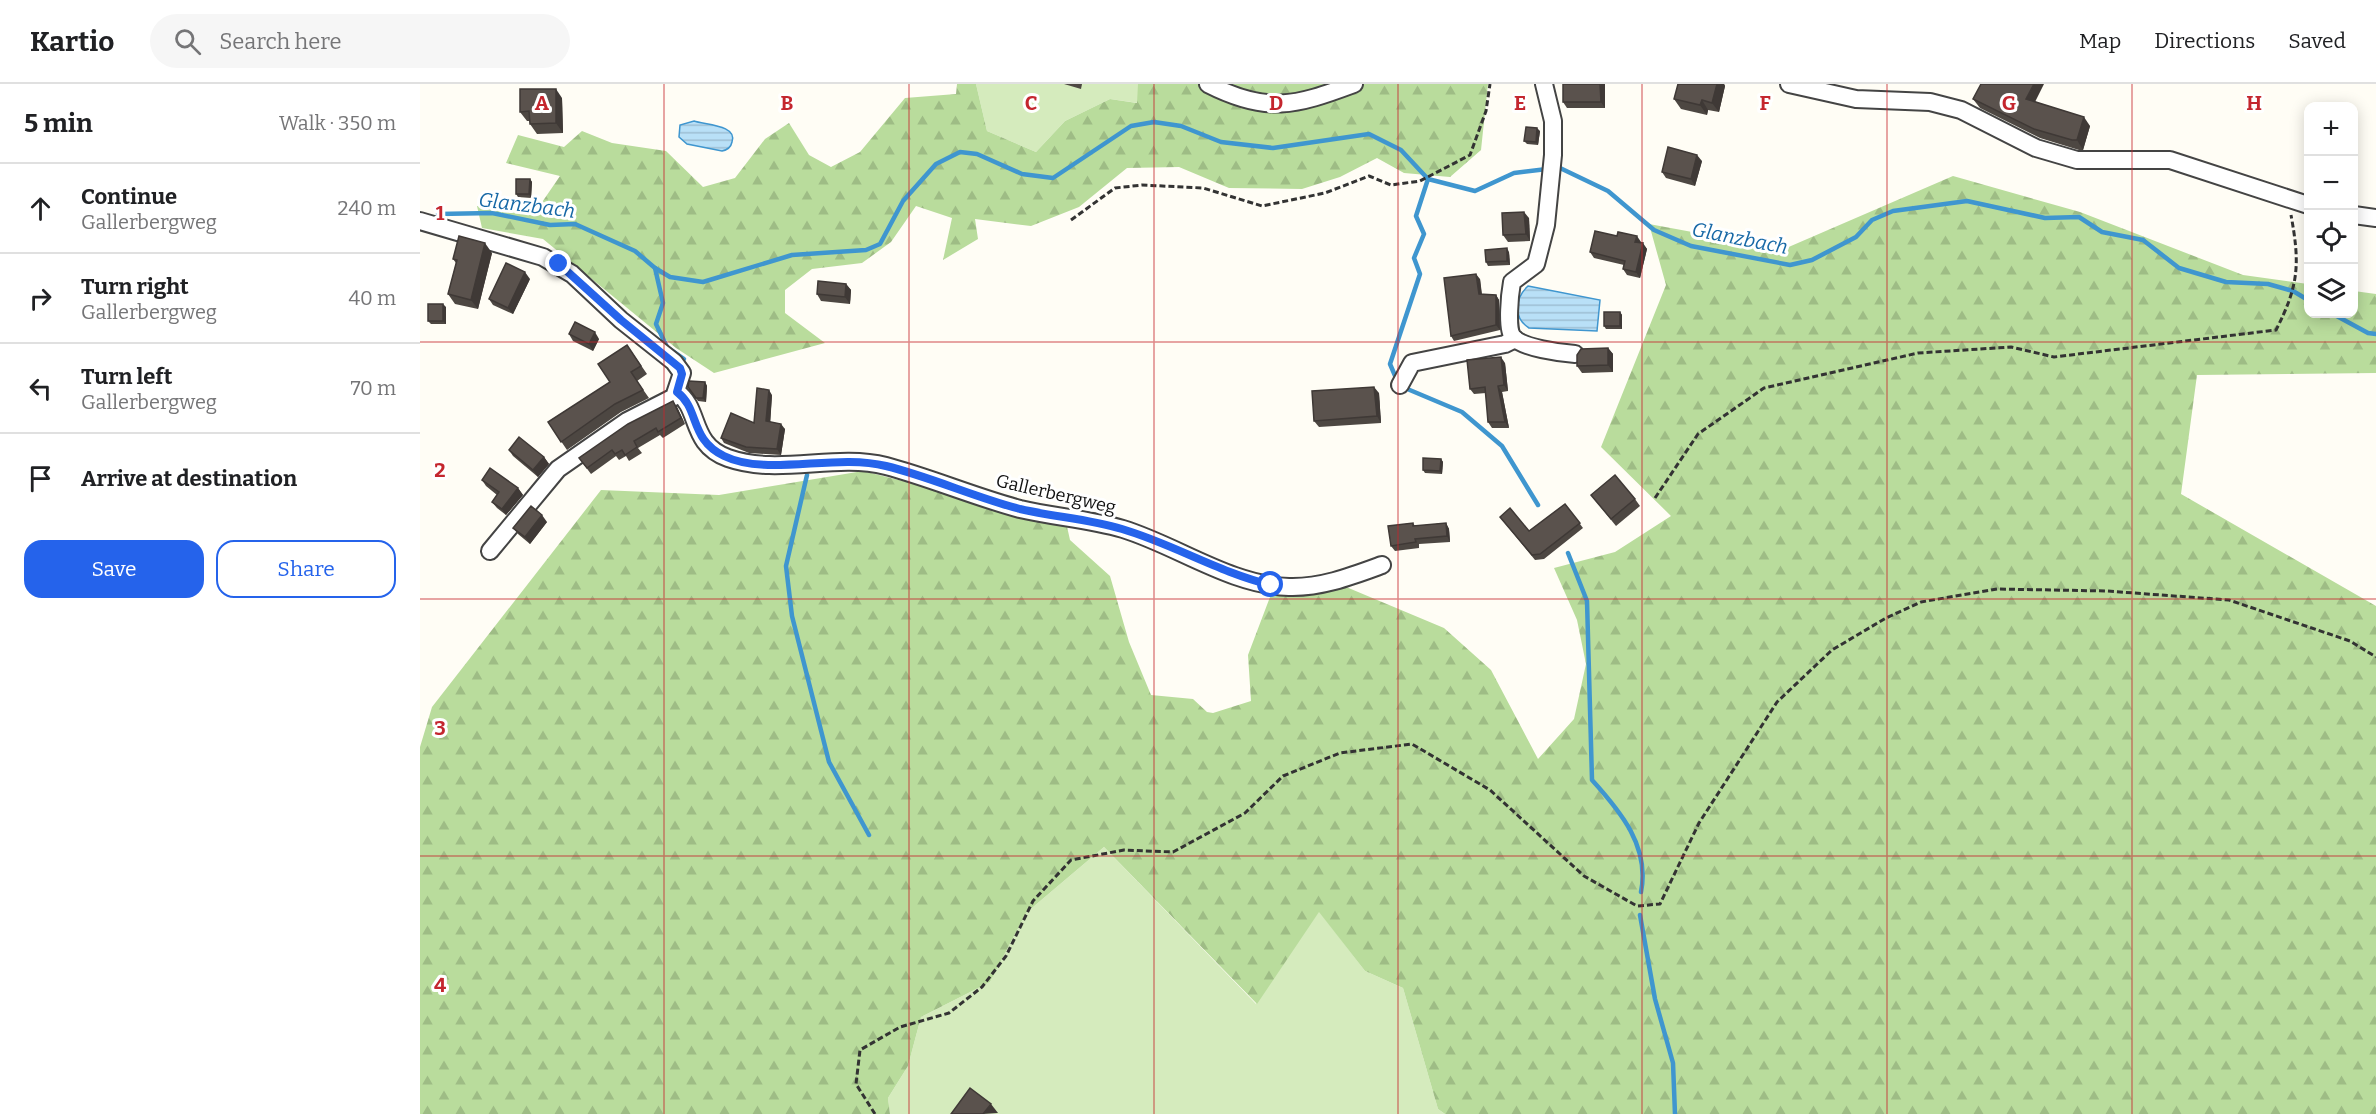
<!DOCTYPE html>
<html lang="en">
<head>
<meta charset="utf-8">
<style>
  :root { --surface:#fff; --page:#f6f6f6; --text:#202124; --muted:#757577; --line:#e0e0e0; --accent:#2563eb }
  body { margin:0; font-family:Bitter,serif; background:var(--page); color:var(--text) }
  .controls { position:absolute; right:18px; top:18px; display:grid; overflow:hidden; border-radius:12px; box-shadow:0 3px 15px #0003 }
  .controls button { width:54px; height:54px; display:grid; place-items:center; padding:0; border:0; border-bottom:2px solid var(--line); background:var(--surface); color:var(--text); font:30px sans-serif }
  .stop { position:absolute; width:18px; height:18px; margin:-14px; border:4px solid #2563eb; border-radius:50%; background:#fff }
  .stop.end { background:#2563eb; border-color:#fff; box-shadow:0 2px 6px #0008 }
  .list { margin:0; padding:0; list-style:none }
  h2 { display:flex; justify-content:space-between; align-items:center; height:78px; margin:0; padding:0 24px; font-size:26px }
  h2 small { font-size:20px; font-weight:400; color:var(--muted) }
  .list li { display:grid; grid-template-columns:39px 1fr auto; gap:18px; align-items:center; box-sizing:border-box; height:90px; padding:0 24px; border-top:2px solid var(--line) }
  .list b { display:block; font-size:22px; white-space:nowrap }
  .list p { margin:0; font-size:20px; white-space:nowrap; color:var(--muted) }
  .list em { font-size:20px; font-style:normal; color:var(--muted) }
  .actions { display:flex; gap:12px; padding:18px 24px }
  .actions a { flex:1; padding:14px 0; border:2px solid var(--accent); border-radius:18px; text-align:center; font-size:21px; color:var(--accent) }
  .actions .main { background:var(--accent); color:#fff }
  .icon { flex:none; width:33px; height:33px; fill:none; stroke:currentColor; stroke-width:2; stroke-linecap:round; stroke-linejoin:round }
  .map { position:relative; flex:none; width:1956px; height:1030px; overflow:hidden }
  header { display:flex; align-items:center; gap:36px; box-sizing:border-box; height:84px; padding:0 30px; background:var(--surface); border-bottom:2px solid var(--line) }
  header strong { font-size:28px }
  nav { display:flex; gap:33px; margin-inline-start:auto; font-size:21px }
  .search { width:420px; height:54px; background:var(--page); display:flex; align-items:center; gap:15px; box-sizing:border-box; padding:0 21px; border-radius:33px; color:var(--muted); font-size:22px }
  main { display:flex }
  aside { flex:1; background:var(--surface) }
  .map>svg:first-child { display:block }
  .grass { fill:#d5ebbd }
  .forest { fill:url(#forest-firs) }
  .water { fill:url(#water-rules); stroke:#3f96cf; stroke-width:1.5 }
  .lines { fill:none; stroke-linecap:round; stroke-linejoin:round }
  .stream { stroke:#3f96cf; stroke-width:4.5 }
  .minor-casing { stroke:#444; stroke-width:20 }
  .path { stroke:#333; stroke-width:3; stroke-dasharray:6 3; stroke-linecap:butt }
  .minor { stroke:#fff; stroke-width:16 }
  .wall { fill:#4d4742 }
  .shaded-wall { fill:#3f3936 }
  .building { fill:#5a524d; stroke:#3f3936; stroke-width:1.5 }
  .route { stroke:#2563eb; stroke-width:8 }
  .grid { fill:none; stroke:#c4262e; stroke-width:1.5; stroke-opacity:0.55 }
  .labels { text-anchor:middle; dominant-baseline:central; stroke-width:6; stroke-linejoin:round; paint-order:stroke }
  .street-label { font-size:18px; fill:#111; stroke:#fff }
  .water-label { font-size:20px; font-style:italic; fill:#1768a6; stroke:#fff }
  .grid-label { font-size:20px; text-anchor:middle; font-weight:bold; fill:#c4262e; stroke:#fff; stroke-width:6; stroke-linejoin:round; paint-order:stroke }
</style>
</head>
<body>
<header>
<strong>Kartio</strong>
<div class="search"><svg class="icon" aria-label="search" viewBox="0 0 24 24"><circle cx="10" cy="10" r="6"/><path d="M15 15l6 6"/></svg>Search here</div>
<nav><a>Map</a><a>Directions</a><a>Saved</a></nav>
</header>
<main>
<aside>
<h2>5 min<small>Walk · 350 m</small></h2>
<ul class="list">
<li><svg class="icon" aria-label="ahead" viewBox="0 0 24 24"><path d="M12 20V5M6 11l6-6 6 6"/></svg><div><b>Continue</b><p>Gallerbergweg</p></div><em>240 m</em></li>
<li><svg class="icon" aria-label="right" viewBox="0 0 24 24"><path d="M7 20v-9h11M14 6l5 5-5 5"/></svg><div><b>Turn right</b><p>Gallerbergweg</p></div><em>40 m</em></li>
<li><svg class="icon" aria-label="left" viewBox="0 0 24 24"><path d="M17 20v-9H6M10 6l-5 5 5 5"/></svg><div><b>Turn left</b><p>Gallerbergweg</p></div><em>70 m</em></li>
<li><svg class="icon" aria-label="arrive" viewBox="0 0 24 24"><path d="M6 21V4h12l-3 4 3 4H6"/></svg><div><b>Arrive at destination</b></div></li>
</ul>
<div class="actions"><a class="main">Save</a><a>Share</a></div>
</aside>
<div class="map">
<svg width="1956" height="1030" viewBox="0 0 1956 1030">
  <defs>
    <pattern id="forest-firs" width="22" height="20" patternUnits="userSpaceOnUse" patternTransform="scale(1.5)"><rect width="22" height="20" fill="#b9dc9c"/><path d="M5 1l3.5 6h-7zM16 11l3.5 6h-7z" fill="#9ebc85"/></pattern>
    <pattern id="water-rules" width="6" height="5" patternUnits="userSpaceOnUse" patternTransform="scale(1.5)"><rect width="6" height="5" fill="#b9e0f7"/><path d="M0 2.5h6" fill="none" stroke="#9ebfd3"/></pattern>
  </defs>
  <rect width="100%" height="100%" fill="#fffdf5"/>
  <g class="grass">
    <polygon points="556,0 718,0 718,19 690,15 645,37 616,68 567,47"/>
    <polygon points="684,763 836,920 899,827 945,887 983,904 1018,1025 1025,1030 470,1030 468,1014 488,982 501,933 570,898 606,829"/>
  </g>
  <g class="forest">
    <polygon points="537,0 556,0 567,47 616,68 645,37 690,15 717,19 718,0 1068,0 1061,66 1030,93 984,89 957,74 920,93 882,105 809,104 759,83 707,84 659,123 611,142 555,135 558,155 523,176 532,134 496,122 471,158 442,179 392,185 365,206 365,229 405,259 294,289 256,264 123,155 62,144 57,122 116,127 140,92 86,79 98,51 144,63 162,47 192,59 246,67 283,103 315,94 345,55 369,39 389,71 411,83 440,68 485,14 536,10"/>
    <polygon points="1533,92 1660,128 1823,191 1888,200 1888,230 1934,230 1934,207 1956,210 1956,289 1777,291 1761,410 1956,522 1956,1030 1025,1030 1018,1025 983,904 945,887 899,828 837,920 684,763 606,829 570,898 501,933 488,982 468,1014 470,1030 0,1030 0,663 12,623 181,406 299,411 443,387 646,438 650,456 690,492 709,558 731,611 773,615 787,628 793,629 831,617 828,571 853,505 919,500 1024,544 1071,586 1118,675 1154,635 1166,580 1157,536 1134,484 1195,468 1251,432 1181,363 1246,201 1229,140 1364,165"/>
  </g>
  <g class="water">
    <path d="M274 37C285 41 318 41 312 58 311 63 307 66 302 67L267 60 259 53 260 41Z"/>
    <path d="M1108 202 1180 216 1177 247 1109 244C1093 234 1095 214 1108 202Z"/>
  </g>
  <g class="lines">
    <g class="stream">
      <polyline points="1135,84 1140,84 1188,107 1234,146 1271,162 1370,181 1392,176 1436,153 1452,136 1473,127 1547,117 1625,134 1659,133 1682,148 1723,156 1759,184 1806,198 1848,200 1873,207 1888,216"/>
      <polyline points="18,130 72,129 130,141 155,140 215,167 235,184 250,193 283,198 372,171 446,166 460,160 483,117 516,80 540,68 557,70 602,90 633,94 711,42 734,38 761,42 801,58 853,64 949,50 981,66 1008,95 1055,107 1094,89 1127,85"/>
      <polyline points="235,184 243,219 236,240 247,263 264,275"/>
      <polyline points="1913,230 1948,249 1956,250"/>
      <polyline points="976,294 970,280 1000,190 994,174 1004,150 996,132 1008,95"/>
      <polyline points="985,304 1042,328 1082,362 1118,421"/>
      <polyline points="387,391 366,482 372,532 409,678 449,751"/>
      <path d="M1148 469 1167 517 1172 696C1201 728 1230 763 1221 808"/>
      <polyline points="1220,831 1235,915 1253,979 1255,1030"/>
    </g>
    <defs>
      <g id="minor">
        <path d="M788 0C847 30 875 22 934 0"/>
        <path d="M1124 0 1133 37V71L1126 141 1116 180 1092 198C1090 209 1086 245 1093 253 1102 264 1141 269 1155 270"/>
        <polyline points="1369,0 1436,15 1510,18 1541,26 1616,64 1657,76 1750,76 1888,121"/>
        <polyline points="1934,131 1956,134"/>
        <polyline points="0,137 123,173 152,190 201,236 254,278 262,289 254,313 207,337 138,385 70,467"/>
        <polyline points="980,301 992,279 1085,260 1095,255"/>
        <path d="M257 308C281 325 269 360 308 374 359 392 414 369 466 382 511 394 555 413 600 425 634 433 669 435 703 445 758 462 810 501 869 503 901 504 932 492 962 481"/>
      </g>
    </defs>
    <use href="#minor" class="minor-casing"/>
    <g class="path">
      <polyline points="651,136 695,104 722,101 783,104 842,122 905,109 949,92 971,101 1000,97 1050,71 1066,27 1070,0"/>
      <path d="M1235 414 1278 350 1344 304 1498 269 1591 263 1634 273 1856 246C1879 201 1880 180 1871 131"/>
      <polyline points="455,1030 436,1000 440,966 480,943 529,929 562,903 586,872 613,817 651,776 704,766 753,768 825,729 863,692 920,669 992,660 1070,706 1164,792 1217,822 1240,820 1279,739 1357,618 1412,566 1466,534 1501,518 1577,505 1687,507 1809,516 1930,557 1956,573"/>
    </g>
    <use href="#minor" class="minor"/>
  </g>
  <g class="wall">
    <polygon points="644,0 662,0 661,5"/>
    <polygon points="1185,0 1185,24 1147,24 1143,18"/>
    <polygon points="1258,0 1304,0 1305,2 1299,28 1288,26 1287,31 1261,25 1254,15"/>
    <polygon points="142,14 143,49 117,50 110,40 110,37 107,37 100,28"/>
    <polygon points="1553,15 1615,18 1670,42 1663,66 1659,66 1620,54 1560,24"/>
    <polygon points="1120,47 1118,61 1107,60 1104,57"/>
    <polygon points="1282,77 1275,102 1246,94 1242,88"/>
    <polygon points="110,95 112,98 111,114 98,113 96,110"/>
    <polygon points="1109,134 1110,157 1088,158 1083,151"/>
    <polygon points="1221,158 1227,165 1220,194 1207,191 1203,185 1204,181 1174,174 1170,168"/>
    <polygon points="1089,168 1090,181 1068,182 1066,178"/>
    <polygon points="72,169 58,225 35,220 28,210 36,179 33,175"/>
    <polygon points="110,195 93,230 73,221 69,215"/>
    <polygon points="1060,195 1062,210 1076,211 1079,216 1080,246 1034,257 1031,252"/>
    <polygon points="426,200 431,206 430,220 401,217 397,210"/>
    <polygon points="26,223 26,240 11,240 8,237"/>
    <polygon points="1200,228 1202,231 1202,245 1186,245 1184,242"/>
    <polygon points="149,250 179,255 173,267 153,257"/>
    <polygon points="207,261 227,290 217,297 229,314 201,328 147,366 128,338 190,298"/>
    <polygon points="1188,264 1193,270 1193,288 1162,289 1157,282"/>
    <polygon points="1085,279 1088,307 1082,308 1089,344 1072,344 1068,338 1066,309 1054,310 1050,305"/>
    <polygon points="285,298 287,302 286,318 278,317 268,303"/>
    <polygon points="959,309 961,339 899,343 894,337"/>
    <polygon points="352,311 350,338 365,345 361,371 329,369 304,359 301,354 334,339"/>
    <polygon points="257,323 265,340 243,354 240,351 218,364 222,369 209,377 206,372 199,376 196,372 171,390 159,374"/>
    <polygon points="89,366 124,373 129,380 118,393 93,372"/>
    <polygon points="1021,375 1023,378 1022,390 1005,389 1003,386"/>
    <polygon points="62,396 98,404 103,411 86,431 77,424 72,418 77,411 66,402"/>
    <polygon points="1171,411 1215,415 1220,422 1196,442"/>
    <polygon points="1145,420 1163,444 1124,475 1115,476 1080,433 1109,447"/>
    <polygon points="127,438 110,460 98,450 93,444"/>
    <polygon points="993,439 995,442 1026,439 1029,445 1030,458 999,460 999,464 975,467 971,462"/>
  </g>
  <g class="shaded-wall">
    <polygon points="1180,0 1185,0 1185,24 1181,18"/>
    <polygon points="1297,0 1304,0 1305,2 1299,28 1292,19"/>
    <polygon points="1614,0 1624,0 1612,24 1606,15"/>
    <polygon points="136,5 142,14 143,49 136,39"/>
    <polygon points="1282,16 1288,26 1287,31 1280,21"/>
    <polygon points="1664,33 1670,42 1663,66 1657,56"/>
    <polygon points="1117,44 1120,47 1118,61 1116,58"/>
    <polygon points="1277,71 1282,77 1275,102 1271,95"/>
    <polygon points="110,95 112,98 111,114 109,110"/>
    <polygon points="1104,128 1109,134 1110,157 1106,150"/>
    <polygon points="1217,152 1221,158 1219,164 1215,158"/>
    <polygon points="65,159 72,169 58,225 51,216"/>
    <polygon points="1223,159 1227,165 1220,194 1216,188"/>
    <polygon points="1087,164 1089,168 1090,181 1087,177"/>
    <polygon points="105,188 110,195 93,230 88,224"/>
    <polygon points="1056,190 1060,195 1062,215 1059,210"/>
    <polygon points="426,200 431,206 430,220 425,213"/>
    <polygon points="1076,211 1079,216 1080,246 1076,241"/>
    <polygon points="23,220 26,223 26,240 23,237"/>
    <polygon points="1200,228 1202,231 1202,245 1200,242"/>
    <polygon points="175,248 179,255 173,267 169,260"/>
    <polygon points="1188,264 1193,270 1193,288 1188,281"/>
    <polygon points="1081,273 1085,279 1088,307 1084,301"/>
    <polygon points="285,298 287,302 286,318 283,314"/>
    <polygon points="1078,302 1082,308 1089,344 1085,338"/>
    <polygon points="954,303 959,309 961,339 957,332"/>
    <polygon points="349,306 352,311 350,343 346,337"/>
    <polygon points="253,317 257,323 265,340 261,334"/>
    <polygon points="361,340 365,345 361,371 357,365"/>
    <polygon points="124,373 129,380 118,393 113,386"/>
    <polygon points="1021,375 1023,378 1022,390 1020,387"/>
    <polygon points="98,404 103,411 86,431 82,425"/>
    <polygon points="122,431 127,438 110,460 105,453"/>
    <polygon points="1026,439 1029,445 1030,458 1027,452"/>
    <polygon points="571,1020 578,1029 563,1030"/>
  </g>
  <g class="building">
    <polygon points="1143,0 1180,0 1181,18 1143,18"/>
    <polygon points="1258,0 1297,0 1292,19 1282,16 1280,21 1254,15"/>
    <polygon points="1561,0 1614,0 1606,15 1664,33 1657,56 1652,56 1614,45 1553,15"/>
    <polygon points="100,5 136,5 136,39 110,40 109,27 100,28"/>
    <polygon points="1106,43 1117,44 1116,58 1104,57"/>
    <polygon points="1248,63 1277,71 1271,95 1242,88"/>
    <polygon points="96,95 110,95 109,110 96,110"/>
    <polygon points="1104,128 1106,150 1083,151 1082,129"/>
    <polygon points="1175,147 1197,152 1198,148 1217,152 1215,158 1223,159 1216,188 1203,185 1205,177 1170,168"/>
    <polygon points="39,152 65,159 51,216 28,210 37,176 33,175"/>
    <polygon points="1087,164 1087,177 1066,178 1065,166"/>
    <polygon points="86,179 105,188 88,224 69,215"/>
    <polygon points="1056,190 1059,210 1076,211 1076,241 1031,252 1024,194"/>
    <polygon points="398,197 426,200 425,213 397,210"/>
    <rect x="8" y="220" width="15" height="17"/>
    <rect x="1184" y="228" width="16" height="14"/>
    <polygon points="155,238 175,248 169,260 149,250"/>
    <polygon points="207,261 221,282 211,288 223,306 195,320 141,358 128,338 190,298 178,280"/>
    <polygon points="1188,264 1188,281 1157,282 1157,271 1161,265"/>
    <polygon points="1081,273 1084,301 1078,302 1085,338 1068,338 1065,303 1050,305 1047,276"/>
    <polygon points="269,297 285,298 283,314 276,314 268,303"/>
    <polygon points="954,303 957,332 894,337 892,307"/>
    <polygon points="337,304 349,306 346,337 361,340 357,365 326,363 301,354 311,329 334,339"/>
    <polygon points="253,317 261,334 238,348 236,344 214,357 217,363 205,371 202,366 195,370 192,366 167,384 159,374 208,340"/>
    <polygon points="99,353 124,373 113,386 89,366"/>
    <polygon points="1003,374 1021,375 1020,387 1003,386"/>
    <polygon points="70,384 98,404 82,425 72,418 79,408 62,396"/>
    <polygon points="1195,391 1215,415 1191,435 1171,411"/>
    <polygon points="1145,420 1160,439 1120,470 1112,471 1080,433 1090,424 1109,447"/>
    <polygon points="111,422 122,431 105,453 93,444"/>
    <polygon points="993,439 993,442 1026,439 1027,452 995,455 996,458 971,462 968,442"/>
    <polygon points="550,1004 571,1020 563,1030 531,1030"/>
  </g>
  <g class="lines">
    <path class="route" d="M139 180 201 236 260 284 262 290 257 308C280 325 269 355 304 372 347 393 415 369 466 382 511 393 554 413 600 425 634 433 669 435 702 445 753 460 798 488 851 501"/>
  </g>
  <path class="grid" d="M244 0V1030M489 0V1030M734 0V1030M978 0V1030M1222 0V1030M1467 0V1030M1712 0V1030M0 258H1956M0 515H1956M0 772H1956"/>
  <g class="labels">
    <g class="street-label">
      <text transform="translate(636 410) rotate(13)">Gallerbergweg</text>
    </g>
    <g class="water-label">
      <text transform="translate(107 121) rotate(7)">Glanzbach</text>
      <text transform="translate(1320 154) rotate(11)">Glanzbach</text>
    </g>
  </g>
  <g class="grid-label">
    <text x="122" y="26">A</text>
    <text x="367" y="26">B</text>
    <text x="611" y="26">C</text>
    <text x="856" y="26">D</text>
    <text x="1100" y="26">E</text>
    <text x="1345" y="26">F</text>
    <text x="1589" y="26">G</text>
    <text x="1834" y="26">H</text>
    <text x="20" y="136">1</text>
    <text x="20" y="393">2</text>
    <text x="20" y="651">3</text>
    <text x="20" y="908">4</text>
  </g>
</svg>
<div class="controls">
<button>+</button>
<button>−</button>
<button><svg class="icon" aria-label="locate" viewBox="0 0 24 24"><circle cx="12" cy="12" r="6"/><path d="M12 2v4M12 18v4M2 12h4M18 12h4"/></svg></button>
<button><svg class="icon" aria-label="layers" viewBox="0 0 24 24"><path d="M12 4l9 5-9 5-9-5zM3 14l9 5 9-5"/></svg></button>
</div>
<div class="stop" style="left:851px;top:501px"></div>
<div class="stop end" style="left:139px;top:180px"></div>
</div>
</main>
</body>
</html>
